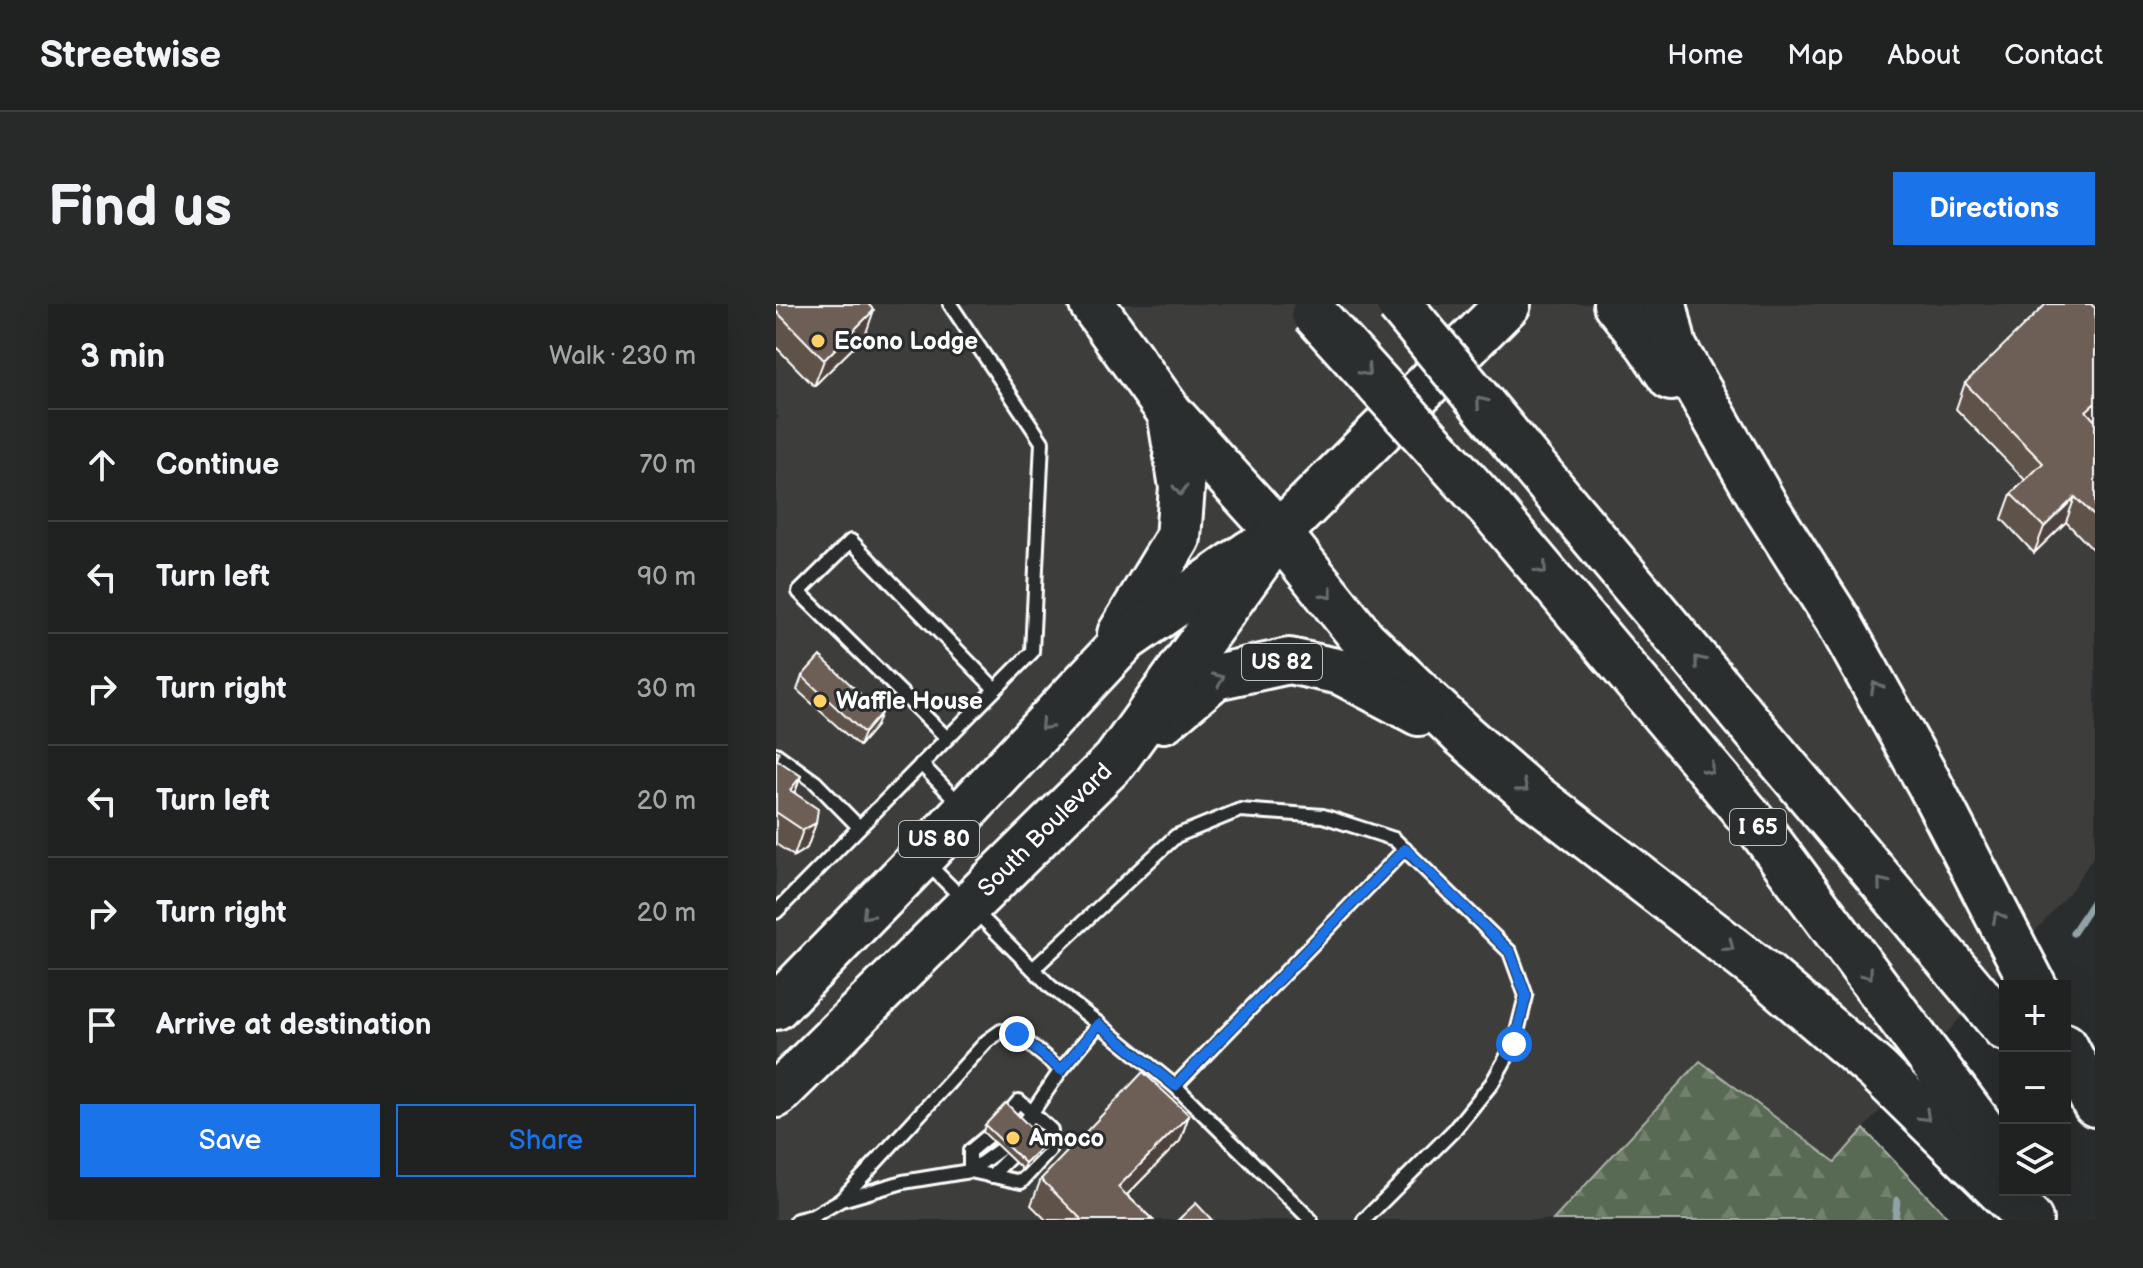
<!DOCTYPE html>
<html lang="en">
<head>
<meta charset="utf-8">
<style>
  :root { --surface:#202222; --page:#282a2a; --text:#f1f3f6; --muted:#a2a4a5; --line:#3d3f40; --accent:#1a73e8 }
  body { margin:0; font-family:"Balsamiq Sans",sans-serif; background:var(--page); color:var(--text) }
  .controls { position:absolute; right:24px; bottom:24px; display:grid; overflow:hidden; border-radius:0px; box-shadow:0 8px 32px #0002 }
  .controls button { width:72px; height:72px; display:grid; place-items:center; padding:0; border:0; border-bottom:2px solid var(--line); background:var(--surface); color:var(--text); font:40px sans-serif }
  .stop { position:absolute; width:24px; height:24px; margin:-18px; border:6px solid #1a73e8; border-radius:50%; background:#fff }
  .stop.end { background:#1a73e8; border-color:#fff; box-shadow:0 2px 8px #0008 }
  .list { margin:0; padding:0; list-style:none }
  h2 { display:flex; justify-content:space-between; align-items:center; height:104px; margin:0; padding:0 32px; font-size:34px }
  h2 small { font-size:26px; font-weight:400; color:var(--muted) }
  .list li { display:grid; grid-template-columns:52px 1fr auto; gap:24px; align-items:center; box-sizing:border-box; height:112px; padding:0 32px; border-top:2px solid var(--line) }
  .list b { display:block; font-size:30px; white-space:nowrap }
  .list em { font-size:26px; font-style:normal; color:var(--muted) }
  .actions { display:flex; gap:16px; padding:24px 32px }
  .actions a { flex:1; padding:18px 0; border:2px solid var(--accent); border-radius:0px; text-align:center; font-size:28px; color:var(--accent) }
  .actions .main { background:var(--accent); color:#fff }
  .icon { flex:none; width:44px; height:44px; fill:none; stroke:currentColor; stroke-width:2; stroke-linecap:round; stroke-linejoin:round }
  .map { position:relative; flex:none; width:1319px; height:916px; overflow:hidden; border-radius:0px }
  header { display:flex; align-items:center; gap:48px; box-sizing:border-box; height:112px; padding:0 40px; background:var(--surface); border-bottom:2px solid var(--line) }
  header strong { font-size:38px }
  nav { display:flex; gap:44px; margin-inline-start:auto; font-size:28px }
  .intro { display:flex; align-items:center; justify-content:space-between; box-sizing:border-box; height:192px; padding:0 48px }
  h1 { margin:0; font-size:56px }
  .button { padding:20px 36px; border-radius:0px; background:var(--accent); color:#fff; font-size:28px; font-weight:700 }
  main { display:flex; gap:48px; padding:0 48px }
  aside { flex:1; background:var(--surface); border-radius:0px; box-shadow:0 8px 32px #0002 }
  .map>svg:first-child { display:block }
  .built { fill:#3e3c3a }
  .forest { fill:url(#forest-firs); stroke:#acb4a9; stroke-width:2 }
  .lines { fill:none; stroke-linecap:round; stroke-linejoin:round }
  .stream { stroke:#92a3a7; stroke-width:7 }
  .lane-casing { stroke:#fff; stroke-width:18 }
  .highway-casing { stroke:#fff; stroke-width:50 }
  .lane { stroke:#2a2d2e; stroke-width:12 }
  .highway { stroke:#2a2d2e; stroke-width:44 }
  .highway-bridge-casing { stroke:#fff; stroke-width:50; stroke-linecap:butt }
  .highway-bridge { stroke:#2a2d2e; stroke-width:44 }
  .wall { fill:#5f524a; stroke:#fff; stroke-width:2 }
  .shaded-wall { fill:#4d423c; stroke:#fff; stroke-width:2 }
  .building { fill:#6e5f56; stroke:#fff; stroke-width:2 }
  .oneway { stroke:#6a6c6d }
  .route { stroke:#1a73e8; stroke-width:10 }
  .poi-dot { fill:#ffd166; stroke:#2a2d2e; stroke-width:3 }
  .labels { text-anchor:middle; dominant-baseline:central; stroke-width:6; stroke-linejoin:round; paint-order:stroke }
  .shield { fill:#2a2d2e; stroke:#bfc0c0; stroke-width:2 }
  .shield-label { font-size:22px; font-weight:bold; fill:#fff }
  .poi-label { font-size:24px; font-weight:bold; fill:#fff; stroke:#2a2d2e; text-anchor:start }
  .street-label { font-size:24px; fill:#fff; stroke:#2a2d2e }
</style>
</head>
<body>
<header>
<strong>Streetwise</strong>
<nav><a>Home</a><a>Map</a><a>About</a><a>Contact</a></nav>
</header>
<div class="intro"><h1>Find us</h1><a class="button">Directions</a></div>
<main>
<aside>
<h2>3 min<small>Walk · 230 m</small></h2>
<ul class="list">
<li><svg class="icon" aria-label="ahead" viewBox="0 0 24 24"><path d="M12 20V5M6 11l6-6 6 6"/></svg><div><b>Continue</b></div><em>70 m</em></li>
<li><svg class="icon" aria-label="left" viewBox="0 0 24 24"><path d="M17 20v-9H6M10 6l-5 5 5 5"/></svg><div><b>Turn left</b></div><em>90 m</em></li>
<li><svg class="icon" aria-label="right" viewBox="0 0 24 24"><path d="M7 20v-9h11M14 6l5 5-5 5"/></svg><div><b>Turn right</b></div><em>30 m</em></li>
<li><svg class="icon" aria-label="left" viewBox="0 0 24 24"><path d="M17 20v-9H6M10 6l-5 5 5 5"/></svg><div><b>Turn left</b></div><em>20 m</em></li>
<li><svg class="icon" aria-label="right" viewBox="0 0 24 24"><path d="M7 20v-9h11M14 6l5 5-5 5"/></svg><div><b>Turn right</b></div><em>20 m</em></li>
<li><svg class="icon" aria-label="arrive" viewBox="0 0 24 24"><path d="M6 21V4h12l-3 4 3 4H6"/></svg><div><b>Arrive at destination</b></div></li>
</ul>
<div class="actions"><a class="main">Save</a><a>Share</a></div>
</aside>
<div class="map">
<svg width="1319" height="916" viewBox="0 0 1319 916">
  <defs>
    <pattern id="forest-firs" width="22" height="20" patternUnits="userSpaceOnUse" patternTransform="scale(2)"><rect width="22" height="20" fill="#596a53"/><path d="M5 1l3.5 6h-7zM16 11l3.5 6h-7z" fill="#72806d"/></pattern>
  </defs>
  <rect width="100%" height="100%" fill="#2a2d2e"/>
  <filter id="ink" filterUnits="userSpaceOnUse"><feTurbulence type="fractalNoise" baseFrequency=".0125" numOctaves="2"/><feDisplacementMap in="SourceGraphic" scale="16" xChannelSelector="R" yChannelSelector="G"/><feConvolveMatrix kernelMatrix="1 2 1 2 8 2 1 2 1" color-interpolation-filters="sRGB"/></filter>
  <g filter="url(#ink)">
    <polygon class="built" points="0,0 1319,0 1319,550 1296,585 1059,858 924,757 777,916 0,916 0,116 3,113 0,110"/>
    <polygon class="forest" points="924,757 1059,858 1088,825 1174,916 777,916"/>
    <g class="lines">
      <g class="stream">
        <polyline points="1297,629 1319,595"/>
        <polyline points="1119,916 1121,896"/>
      </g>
      <defs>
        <g id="lane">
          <polyline points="171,434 23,288 75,237 219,385"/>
          <polyline points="0,450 39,478 83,523"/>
          <polyline points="145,460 185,501"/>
          <polyline points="0,608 256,348 266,138 174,0"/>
          <polyline points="257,665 400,532 464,506 547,512 618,535 734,648 750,692 738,740 716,779 678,826 588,916"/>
          <polyline points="323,720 399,782 535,916"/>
          <polyline points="399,782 629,545"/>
          <polyline points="246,823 285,766"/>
          <polyline points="212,832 194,847 194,867 245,878 273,847 275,826 243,797 232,810"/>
          <polyline points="215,872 234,853"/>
          <polyline points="69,895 127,878 194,867 226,844"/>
          <polyline points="21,916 37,912 65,896 211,737 225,727 241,730 285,766 323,720 275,683 149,557"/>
        </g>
        <g id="highway">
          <polyline points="316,0 394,109 503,229 587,335 688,432 749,485 990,671 1101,766 1254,916"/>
          <polyline points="840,0 872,40 895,74"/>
          <polyline points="888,0 898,43 991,205 1063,318 1153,479 1258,682"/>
          <polyline points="754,158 1229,724"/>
          <polyline points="716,206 987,529 1229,855"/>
          <polyline points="344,330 402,234 406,183 394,109"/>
          <polyline points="388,416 439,373 513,357 565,368 643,409"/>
          <polyline points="0,703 146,553 350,335 475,248"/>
          <polyline points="1289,742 1319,800"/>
          <polyline points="0,791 339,457 503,229 732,0"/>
        </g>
      </defs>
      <use href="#lane" class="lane-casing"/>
      <use href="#highway" class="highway-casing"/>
      <use href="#lane" class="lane"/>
      <use href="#highway" class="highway"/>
      <defs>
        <g id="highway-bridge">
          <polyline points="623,0 754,158"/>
          <polyline points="538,9 716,206"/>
        </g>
      </defs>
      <use href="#highway-bridge" class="highway-bridge-casing"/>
      <use href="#highway-bridge" class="highway-bridge"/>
    </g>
    <g class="wall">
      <polygon points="0,0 89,32 38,82 0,43"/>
      <polygon points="1189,79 1319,117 1319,248 1290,218 1258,249 1226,215 1235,190 1249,176 1180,105"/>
      <polygon points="26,372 100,422 83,442 21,386"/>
      <polygon points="0,446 3,448 1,456 25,472 19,489 40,519 31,544 18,552 0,540"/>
      <polygon points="413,811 404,837 351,891 377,916 270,916 255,901 265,875"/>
      <polygon points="209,821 267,846 247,866 207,828"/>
    </g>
    <g class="shaded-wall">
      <polygon points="98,6 89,32 38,82 48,56"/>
      <polygon points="1319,99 1319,115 1301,133 1310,107"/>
      <polygon points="1299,193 1290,218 1258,249 1268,223"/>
      <polygon points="105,409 100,422 83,442 88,429"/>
      <polygon points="25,472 15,497 14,486"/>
      <polygon points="40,519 31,544 18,552 27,526"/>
      <polygon points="413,811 404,837 333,909 342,883"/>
      <polygon points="270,839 267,846 247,866 249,859"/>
    </g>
    <g class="building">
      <polygon points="0,0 92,0 98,6 48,56 0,7"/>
      <polygon points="1270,0 1315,0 1319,4 1319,99 1310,107 1319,117 1319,213 1299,193 1268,223 1235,190 1267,159 1189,79"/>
      <polygon points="44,352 105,409 88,429 26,372"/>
      <polygon points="0,455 25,472 14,486 42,505 40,519 27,526 0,508"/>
      <polygon points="367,768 413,811 342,883 377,916 306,916 265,875"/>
      <polygon points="230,799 270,839 249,859 209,821"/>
      <polygon points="420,899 436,916 402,916"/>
    </g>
    <defs><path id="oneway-chevron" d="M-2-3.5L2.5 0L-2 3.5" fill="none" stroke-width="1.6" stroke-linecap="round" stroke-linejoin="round" transform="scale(2)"/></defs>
    <g class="oneway">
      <use href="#oneway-chevron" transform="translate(590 67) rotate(48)"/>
      <use href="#oneway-chevron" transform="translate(705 98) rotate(-130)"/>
      <use href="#oneway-chevron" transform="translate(404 186) rotate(89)"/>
      <use href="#oneway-chevron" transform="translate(766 265) rotate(50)"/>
      <use href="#oneway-chevron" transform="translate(552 290) rotate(51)"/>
      <use href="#oneway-chevron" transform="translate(923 357) rotate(-130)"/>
      <use href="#oneway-chevron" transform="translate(443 375) rotate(-23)"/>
      <use href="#oneway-chevron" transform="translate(1100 383) rotate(-119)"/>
      <use href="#oneway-chevron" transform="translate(269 421) rotate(133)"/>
      <use href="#oneway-chevron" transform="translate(933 465) rotate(50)"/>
      <use href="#oneway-chevron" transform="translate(747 483) rotate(39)"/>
      <use href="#oneway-chevron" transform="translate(1106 579) rotate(-129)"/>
      <use href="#oneway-chevron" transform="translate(91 610) rotate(134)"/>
      <use href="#oneway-chevron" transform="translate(1222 613) rotate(-117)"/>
      <use href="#oneway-chevron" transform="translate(953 642) rotate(38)"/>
      <use href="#oneway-chevron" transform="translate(1092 670) rotate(53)"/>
      <use href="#oneway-chevron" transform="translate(1149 812) rotate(44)"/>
    </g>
  </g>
  <g class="lines" filter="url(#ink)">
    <polyline class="route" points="241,730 285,766 323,720 399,782 629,545 734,648 750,692 738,740"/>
  </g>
  <g class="poi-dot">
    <circle cx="42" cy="37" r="8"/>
    <circle cx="44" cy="397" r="8"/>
    <circle cx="237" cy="834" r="8"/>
  </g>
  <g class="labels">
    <g class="shield">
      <rect x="466" y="340" width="80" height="36" rx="6"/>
      <rect x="954" y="505" width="56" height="36" rx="6"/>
      <rect x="123" y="517" width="80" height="36" rx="6"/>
    </g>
    <g class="shield-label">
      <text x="506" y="358">US 82</text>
      <text x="982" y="523">I 65</text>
      <text x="163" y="535">US 80</text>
    </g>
    <g class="poi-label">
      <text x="58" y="37">Econo Lodge</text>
      <text x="60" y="397">Waffle House</text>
      <text x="253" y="834">Amoco</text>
    </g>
    <g class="street-label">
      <text transform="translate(269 526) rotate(-45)">South Boulevard</text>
    </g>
  </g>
</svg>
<div class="controls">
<button>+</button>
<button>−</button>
<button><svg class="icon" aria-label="layers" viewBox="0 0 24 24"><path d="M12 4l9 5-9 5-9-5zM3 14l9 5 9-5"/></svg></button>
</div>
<div class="stop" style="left:738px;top:740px"></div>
<div class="stop end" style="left:241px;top:730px"></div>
</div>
</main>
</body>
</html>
